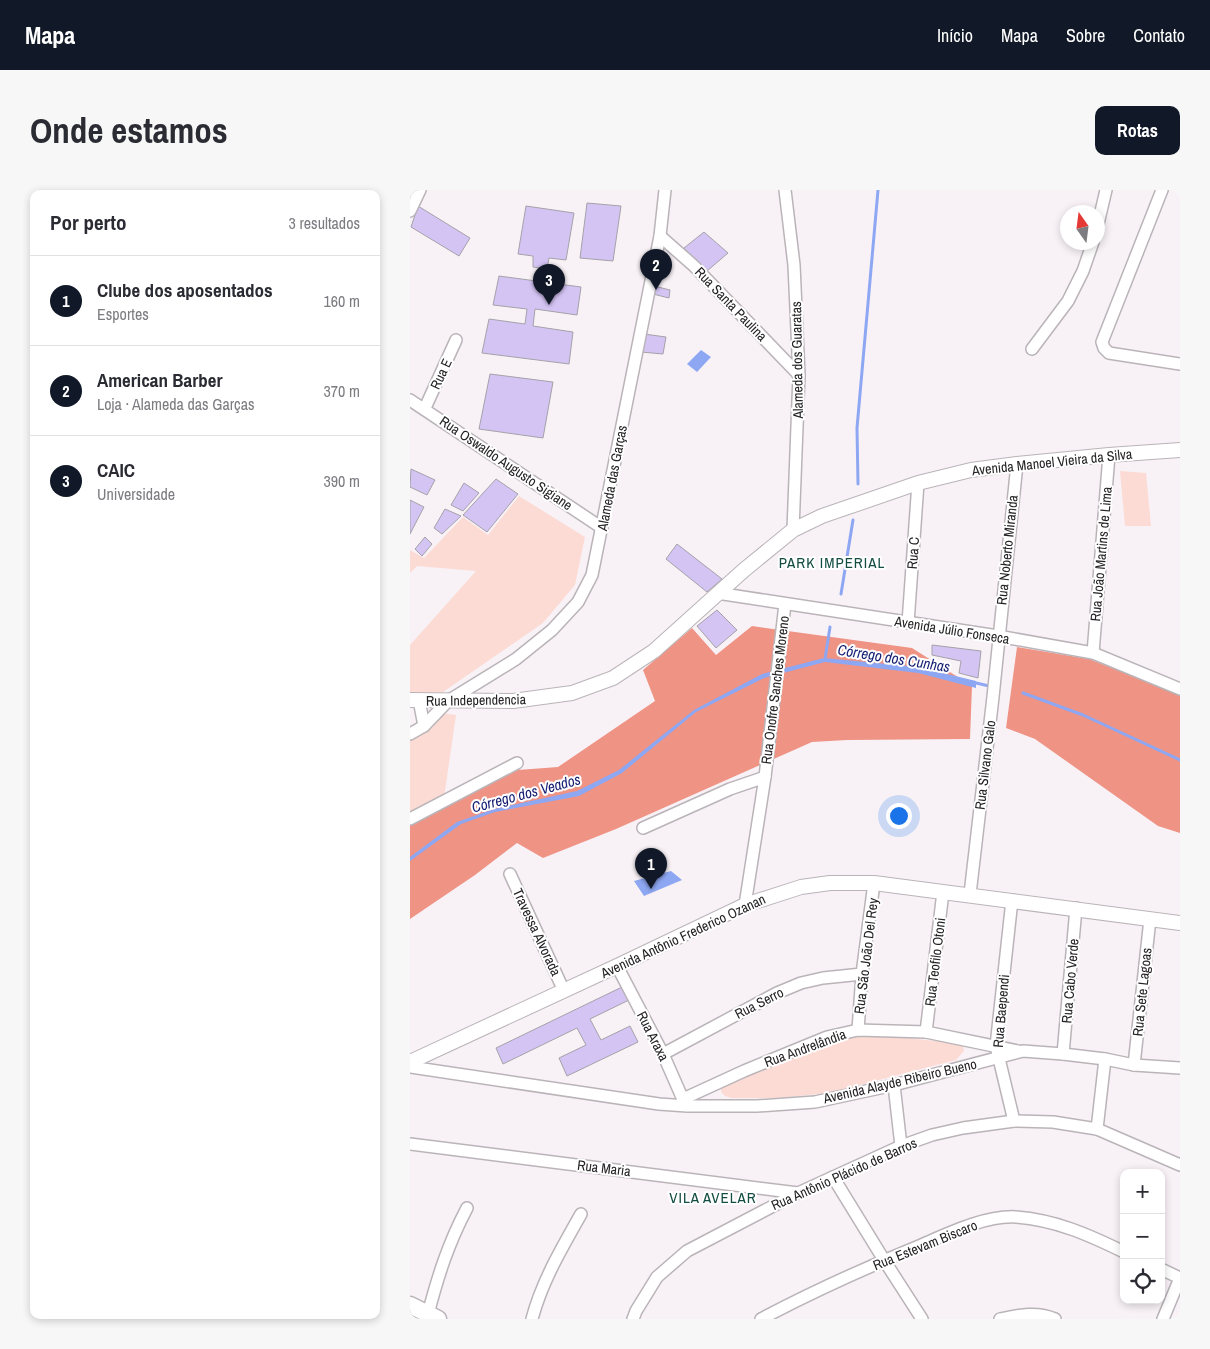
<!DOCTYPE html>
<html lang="pt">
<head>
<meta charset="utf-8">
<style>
  :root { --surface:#fff; --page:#f7f7f7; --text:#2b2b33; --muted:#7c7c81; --line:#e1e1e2; --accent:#111827 }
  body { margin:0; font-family:"Archivo Narrow",sans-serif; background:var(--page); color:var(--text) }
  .controls { position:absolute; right:15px; bottom:15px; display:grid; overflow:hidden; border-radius:10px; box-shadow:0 2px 8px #0003 }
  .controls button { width:45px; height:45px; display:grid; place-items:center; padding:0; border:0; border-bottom:1px solid var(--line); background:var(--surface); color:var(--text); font:25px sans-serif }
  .compass { position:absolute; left:650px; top:15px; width:45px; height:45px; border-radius:50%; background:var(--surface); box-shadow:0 2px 8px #0003; rotate:346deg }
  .you { position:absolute; left:488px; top:625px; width:18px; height:18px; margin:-12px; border:4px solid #fff; border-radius:50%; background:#1a73e8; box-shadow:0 0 0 8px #1a73e833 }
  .badge { display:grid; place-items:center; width:32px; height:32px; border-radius:50%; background:var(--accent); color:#fff; font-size:16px; font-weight:700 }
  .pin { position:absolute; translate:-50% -41px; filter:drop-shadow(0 1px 2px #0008) }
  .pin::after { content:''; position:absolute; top:26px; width:18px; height:15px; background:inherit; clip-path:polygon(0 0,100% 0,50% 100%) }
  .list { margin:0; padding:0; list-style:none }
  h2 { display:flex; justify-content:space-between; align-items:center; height:65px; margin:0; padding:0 20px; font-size:21px }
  h2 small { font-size:16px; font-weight:400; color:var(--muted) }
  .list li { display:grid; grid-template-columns:32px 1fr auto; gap:15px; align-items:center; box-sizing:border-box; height:90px; padding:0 20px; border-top:1px solid var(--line) }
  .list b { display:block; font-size:19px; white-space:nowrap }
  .list p { margin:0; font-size:16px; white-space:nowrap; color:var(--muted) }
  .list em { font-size:16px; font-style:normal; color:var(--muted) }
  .icon { flex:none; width:28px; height:28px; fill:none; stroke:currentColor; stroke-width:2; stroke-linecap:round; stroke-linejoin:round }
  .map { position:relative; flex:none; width:770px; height:1129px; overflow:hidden; border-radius:10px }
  header { display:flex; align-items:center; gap:30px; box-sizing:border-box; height:70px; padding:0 25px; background:var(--accent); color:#fff }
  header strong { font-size:24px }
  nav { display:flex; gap:28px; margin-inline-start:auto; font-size:18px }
  .intro { display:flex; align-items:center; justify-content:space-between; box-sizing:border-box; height:120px; padding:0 30px }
  h1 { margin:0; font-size:35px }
  .button { padding:12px 22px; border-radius:10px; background:var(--accent); color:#fff; font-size:18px; font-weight:700 }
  main { display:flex; gap:30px; padding:0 30px }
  aside { flex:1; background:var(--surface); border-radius:10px; box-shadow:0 2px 8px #0003 }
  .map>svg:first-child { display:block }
  .green { fill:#fcdbd5 }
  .forest { fill:#ef9384 }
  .water { fill:#8ea7f3 }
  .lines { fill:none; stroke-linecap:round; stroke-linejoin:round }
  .stream { stroke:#8ea7f3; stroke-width:3 }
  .building { fill:#d4c4f4; stroke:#a4a2a8 }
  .minor-casing { stroke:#bab4b9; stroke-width:14 }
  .tertiary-casing { stroke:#bab4b9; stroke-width:16 }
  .secondary-casing { stroke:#bab4b9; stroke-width:19 }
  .minor { stroke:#fff; stroke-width:11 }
  .tertiary { stroke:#fff; stroke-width:14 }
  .secondary { stroke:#fff; stroke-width:16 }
  .labels { text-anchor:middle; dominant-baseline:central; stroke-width:4; stroke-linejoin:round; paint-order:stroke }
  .street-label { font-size:14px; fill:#252325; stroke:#fff }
  .neighbourhood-label { font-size:15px; letter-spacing:1px; fill:#144d43; stroke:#fff }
  .water-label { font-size:15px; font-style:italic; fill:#141d72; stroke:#fff }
</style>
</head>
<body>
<header>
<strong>Mapa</strong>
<nav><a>Início</a><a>Mapa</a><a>Sobre</a><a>Contato</a></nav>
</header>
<div class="intro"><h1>Onde estamos</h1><a class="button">Rotas</a></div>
<main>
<aside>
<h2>Por perto<small>3 resultados</small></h2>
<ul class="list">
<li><span class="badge">1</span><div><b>Clube dos aposentados</b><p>Esportes</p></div><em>160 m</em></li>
<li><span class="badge">2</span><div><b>American Barber</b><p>Loja · Alameda das Garças</p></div><em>370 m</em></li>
<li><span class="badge">3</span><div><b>CAIC</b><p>Universidade</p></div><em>390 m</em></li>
</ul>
</aside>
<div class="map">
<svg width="770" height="1129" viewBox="0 0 770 1129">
  <rect width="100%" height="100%" fill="#f8f2f7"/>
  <g class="green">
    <polygon points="710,281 736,283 741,336 715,336"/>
    <polygon points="109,306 175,347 165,395 133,433 33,502 0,503 0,455 66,381 7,376 0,383 0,360 14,368 53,327 78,345"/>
    <polygon points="30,523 46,525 34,608 0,625 0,550 14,543"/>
    <polygon points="457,844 546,853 553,856 554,861 546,870 419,903 367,908 321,908 315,906 311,902 311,898 314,896 418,851"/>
  </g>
  <g class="forest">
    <polygon points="342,436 502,458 562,496 560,549 437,550 402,552 206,639 133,668 107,653 65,685 0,729 0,635 39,614 108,580 148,577 245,511 233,480 282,438 306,465"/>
    <polygon points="607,457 679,469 770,504 770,643 748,636 625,549 596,538"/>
  </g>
  <g class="water">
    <polygon points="291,160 301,167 287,182 277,174"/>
    <polygon points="414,468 508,477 566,491 566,498 508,483 415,472 354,488 286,522 212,583 169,606 85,622 51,634 0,671 0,667 47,632 84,619 167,601 209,580 284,520 352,484"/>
    <polygon points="261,681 272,690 234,706 224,691"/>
  </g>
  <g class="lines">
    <g class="stream">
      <polyline points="448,294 447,238 468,0"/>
      <polyline points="431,404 443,330"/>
      <polyline points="415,469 420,437"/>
      <polyline points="562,492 579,496"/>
      <polyline points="613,503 673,525 770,570"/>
    </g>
  </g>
  <g class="building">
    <polygon points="177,13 211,16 203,71 170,68"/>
    <polygon points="8,16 60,48 49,66 1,37"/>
    <polygon points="116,16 164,23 156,70 139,68 137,79 123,77 123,66 108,64"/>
    <polygon points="294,42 318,63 297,81 274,58"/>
    <polygon points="89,86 171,97 167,125 125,119 123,136 163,142 159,174 72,163 79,129 115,134 117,119 83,115"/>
    <polygon points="244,96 260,100 259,108 243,104"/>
    <polygon points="234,144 256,147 253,164 231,162"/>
    <polygon points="80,184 143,192 133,248 69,239"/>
    <polygon points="1,279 25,290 17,305 0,297"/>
    <polygon points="86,289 108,304 77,342 53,325"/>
    <polygon points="54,293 69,303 53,321 41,315"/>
    <polygon points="0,310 14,317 0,344"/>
    <polygon points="35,319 51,326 32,344 24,338"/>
    <polygon points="15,347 22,354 12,366 5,359"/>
    <polygon points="267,354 312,389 297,402 256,369"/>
    <polygon points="307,420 327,440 306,458 287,436"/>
    <polygon points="522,455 571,461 568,488 549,483 551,471 522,465"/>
    <polygon points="212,797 219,810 180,829 191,850 220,836 228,852 157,886 149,868 176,855 167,838 93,874 86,858"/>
  </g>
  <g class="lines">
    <defs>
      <g id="minor">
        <polyline points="375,0 384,75 389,185 383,340"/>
        <polyline points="752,0 692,152 694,158 699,163 770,174"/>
        <polyline points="0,21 10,0"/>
        <polyline points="688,34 696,0"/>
        <polyline points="250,46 284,76 389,185"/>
        <polyline points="622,159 658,111 673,81 683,52"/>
        <polyline points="0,210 192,338"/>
        <polyline points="15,218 46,150"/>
        <polyline points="307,403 588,446 683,463 770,499"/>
        <polyline points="498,433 508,293"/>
        <polyline points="683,463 699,265"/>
        <polyline points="9,510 14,536"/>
        <polyline points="0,544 14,536 38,511 106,469 142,440 168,412 182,385 250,46 255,0"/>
        <polyline points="355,587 375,414"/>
        <polyline points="0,629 107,573"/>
        <polyline points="233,638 320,599 355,587 335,715"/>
        <polyline points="100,684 154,801"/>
        <polyline points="560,704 583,507 607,274"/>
        <polyline points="602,710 586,856 604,931"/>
        <polyline points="207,776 253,864 275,914"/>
        <polyline points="448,840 452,784 464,693"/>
        <polyline points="516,842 533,702"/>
        <polyline points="253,864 367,803 391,793 413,788 452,784"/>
        <polyline points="653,864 666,718"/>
        <polyline points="724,875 740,729"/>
        <polyline points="0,877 249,914 277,916 347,916 405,912 484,895 613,861 653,864 695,869 724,875 770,878"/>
        <polyline points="484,895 491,956"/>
        <polyline points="273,909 334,881 417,847 448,840 516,842 608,861"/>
        <polyline points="687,939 695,869"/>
        <polyline points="0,954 388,1003"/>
        <polyline points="423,987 474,1070 512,1129"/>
        <polyline points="751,1079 770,1088 753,1129"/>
        <path d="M18 1124C28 1086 38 1054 57 1018"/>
        <path d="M122 1129C132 1091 152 1058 171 1024"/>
        <polyline points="223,1129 226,1121 247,1087 277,1061 388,1003 491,956 522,945 553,938 604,931 643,932 687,939 770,975"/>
        <path d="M351 1129C402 1102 455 1078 509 1056 537 1044 576 1025 606 1027 646 1030 679 1045 714 1062"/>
        <path d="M590 1129C609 1125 627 1121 645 1129"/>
      </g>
      <g id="tertiary">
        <polyline points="0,510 103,511 162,503 203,488 244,461 334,380 383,340 412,326 508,293 561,280 607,274 699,265 770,260"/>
        <polyline points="0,872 207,776 335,715 391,697 420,693 464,693 770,733"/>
      </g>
      <polyline id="secondary" points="0,1115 28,1129"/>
    </defs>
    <use href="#minor" class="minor-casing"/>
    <use href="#tertiary" class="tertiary-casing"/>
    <use href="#secondary" class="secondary-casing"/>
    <use href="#minor" class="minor"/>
    <use href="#tertiary" class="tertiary"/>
    <use href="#secondary" class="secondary"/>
  </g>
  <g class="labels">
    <g class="street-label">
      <text transform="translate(321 114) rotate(46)">Rua Santa Paulina</text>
      <text transform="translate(387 170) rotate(-91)">Alameda dos Guaratas</text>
      <text transform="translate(31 184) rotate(-65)">Rua E</text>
      <text transform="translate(642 272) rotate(-6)">Avenida Manoel Vieira da Silva</text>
      <text transform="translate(96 273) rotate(34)">Rua Oswaldo Augusto Sigiane</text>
      <text transform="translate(202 288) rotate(-79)">Alameda das Garças</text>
      <text transform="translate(597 360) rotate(-84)">Rua Noberto Miranda</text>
      <text transform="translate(503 363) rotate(-86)">Rua C</text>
      <text transform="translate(691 364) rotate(-85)">Rua João Martins de Lima</text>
      <text transform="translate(542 440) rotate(9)">Avenida Júlio Fonseca</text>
      <text transform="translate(365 500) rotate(-83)">Rua Onofre Sanches Moreno</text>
      <text transform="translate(66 510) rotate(-1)">Rua Independencia</text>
      <text transform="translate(575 575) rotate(-83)">Rua Silvano Galo</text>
      <text transform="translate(127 742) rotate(65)">Travessa Alvorada</text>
      <text transform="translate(273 746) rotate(-25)">Avenida Antônio Frederico Ozanan</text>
      <text transform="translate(456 766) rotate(-83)">Rua São João Del Rey</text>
      <text transform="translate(525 772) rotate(-83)">Rua Teofilo Otoni</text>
      <text transform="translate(660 791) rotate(-85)">Rua Cabo Verde</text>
      <text transform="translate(732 802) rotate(-84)">Rua Sete Lagoas</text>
      <text transform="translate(349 813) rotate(-27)">Rua Serro</text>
      <text transform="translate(591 821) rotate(-85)">Rua Baependi</text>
      <text transform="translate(243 846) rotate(63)">Rua Araxa</text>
      <text transform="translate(395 858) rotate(-20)">Rua Andrelândia</text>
      <text transform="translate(490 891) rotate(-13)">Avenida Alayde Ribeiro Bueno</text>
      <text transform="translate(194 978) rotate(7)">Rua Maria</text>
      <text transform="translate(434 984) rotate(-24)">Rua Antônio Plácido de Barros</text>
      <text transform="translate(515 1055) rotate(-22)">Rua Estevam Biscaro</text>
    </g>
    <g class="neighbourhood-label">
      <text x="422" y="372">PARK IMPERIAL</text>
      <text x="303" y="1007">VILA AVELAR</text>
    </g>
    <g class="water-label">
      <text transform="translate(484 468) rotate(9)">Córrego dos Cunhas</text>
      <text transform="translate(116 603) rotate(-15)">Córrego dos Veados</text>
    </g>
  </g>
</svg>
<div class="controls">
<button>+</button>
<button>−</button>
<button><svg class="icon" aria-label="locate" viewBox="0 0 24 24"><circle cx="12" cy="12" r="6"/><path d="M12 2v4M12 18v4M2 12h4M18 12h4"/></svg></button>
</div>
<svg class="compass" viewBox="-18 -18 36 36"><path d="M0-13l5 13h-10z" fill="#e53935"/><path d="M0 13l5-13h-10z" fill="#7c7c81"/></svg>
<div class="you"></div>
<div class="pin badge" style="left:241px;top:699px">1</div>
<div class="pin badge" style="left:246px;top:100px">2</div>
<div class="pin badge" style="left:139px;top:115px">3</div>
</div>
</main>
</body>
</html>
